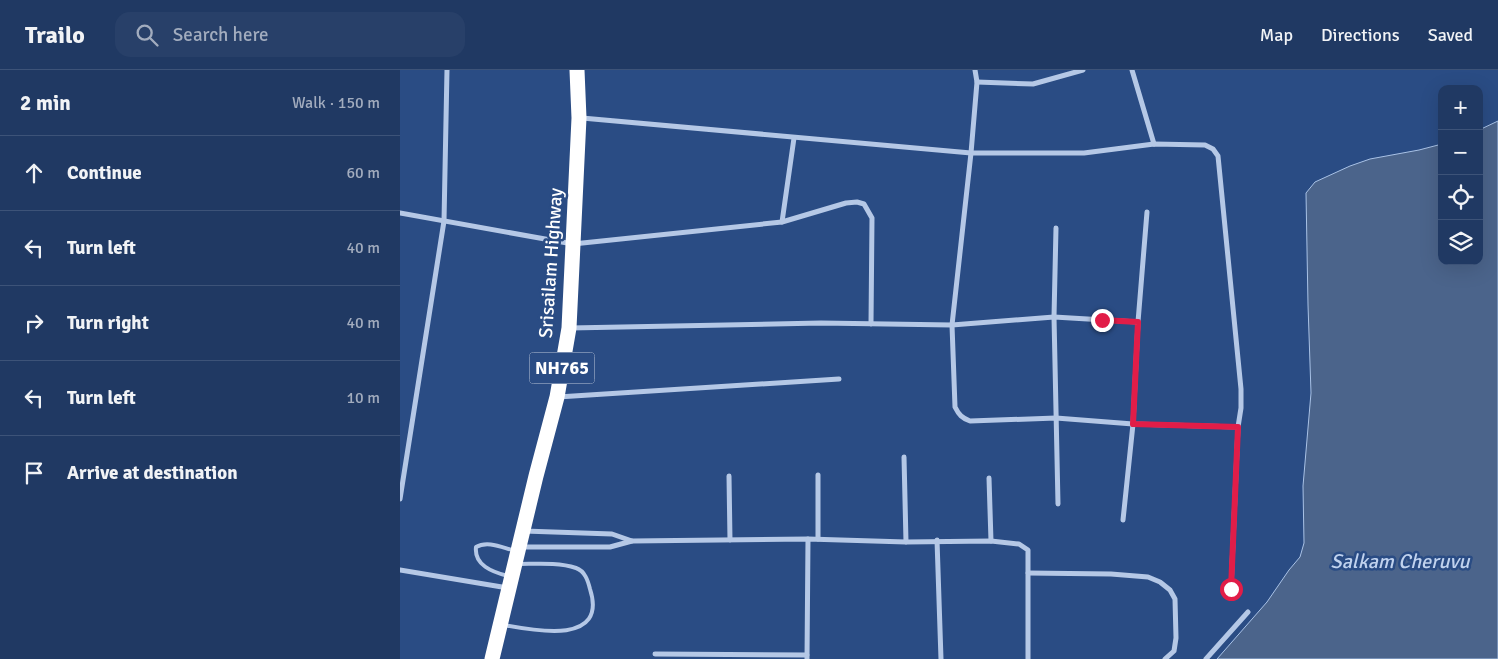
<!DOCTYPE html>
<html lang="en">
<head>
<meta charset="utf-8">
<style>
  :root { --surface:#203963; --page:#284069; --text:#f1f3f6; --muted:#a2acbe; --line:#3d5378 }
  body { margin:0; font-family:Signika,sans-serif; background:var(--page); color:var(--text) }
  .controls { position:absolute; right:15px; top:15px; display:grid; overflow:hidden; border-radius:10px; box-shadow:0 5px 20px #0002 }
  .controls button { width:45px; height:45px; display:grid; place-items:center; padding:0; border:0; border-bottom:1px solid var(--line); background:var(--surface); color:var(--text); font:25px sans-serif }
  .stop { position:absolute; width:15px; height:15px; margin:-11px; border:4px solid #e11d48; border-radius:50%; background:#fff }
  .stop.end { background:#e11d48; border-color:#fff; box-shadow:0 1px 5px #0008 }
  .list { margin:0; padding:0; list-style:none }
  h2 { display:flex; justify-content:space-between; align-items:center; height:65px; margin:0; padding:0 20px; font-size:21px }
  h2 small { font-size:16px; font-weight:400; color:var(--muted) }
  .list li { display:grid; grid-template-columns:32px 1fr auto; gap:15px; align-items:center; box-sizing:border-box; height:75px; padding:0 20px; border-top:1px solid var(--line) }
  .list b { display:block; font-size:19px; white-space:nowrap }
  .list em { font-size:16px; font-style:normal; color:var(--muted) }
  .icon { flex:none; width:28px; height:28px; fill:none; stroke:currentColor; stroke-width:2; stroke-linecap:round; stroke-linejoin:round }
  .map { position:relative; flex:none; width:1098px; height:589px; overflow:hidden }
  header { display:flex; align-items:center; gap:30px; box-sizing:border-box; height:70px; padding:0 25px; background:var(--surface); border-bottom:1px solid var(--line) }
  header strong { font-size:24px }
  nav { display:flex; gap:28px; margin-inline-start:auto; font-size:18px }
  .search { width:350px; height:45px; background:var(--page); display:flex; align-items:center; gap:12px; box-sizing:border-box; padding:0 18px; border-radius:15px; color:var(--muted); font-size:19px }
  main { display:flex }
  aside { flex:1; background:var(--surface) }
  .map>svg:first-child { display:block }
  .water { fill:#4b648b; stroke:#a9c2e6 }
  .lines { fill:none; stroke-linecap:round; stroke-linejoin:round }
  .lane { stroke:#b5c8e6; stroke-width:4 }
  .street { stroke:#b5c8e6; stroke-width:5 }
  .highway { stroke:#fff; stroke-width:15 }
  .route { stroke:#e11d48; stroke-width:6 }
  .labels { text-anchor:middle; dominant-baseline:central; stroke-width:5; stroke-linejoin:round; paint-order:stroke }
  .shield { fill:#2a4c84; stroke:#bfc9da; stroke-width:1 }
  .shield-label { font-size:18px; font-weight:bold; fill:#fff }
  .street-label { font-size:19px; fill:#fff; stroke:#2a4c84 }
  .water-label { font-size:20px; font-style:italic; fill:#c0d2ee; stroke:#2a4c84 }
</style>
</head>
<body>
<header>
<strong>Trailo</strong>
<div class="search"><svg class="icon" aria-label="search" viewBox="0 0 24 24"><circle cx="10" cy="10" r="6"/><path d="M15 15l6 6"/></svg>Search here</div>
<nav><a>Map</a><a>Directions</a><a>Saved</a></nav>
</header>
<main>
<aside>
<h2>2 min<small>Walk · 150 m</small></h2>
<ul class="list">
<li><svg class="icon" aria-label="ahead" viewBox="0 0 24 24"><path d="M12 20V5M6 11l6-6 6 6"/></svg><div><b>Continue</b></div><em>60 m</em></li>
<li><svg class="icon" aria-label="left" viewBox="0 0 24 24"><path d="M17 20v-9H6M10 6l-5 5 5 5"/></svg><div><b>Turn left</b></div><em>40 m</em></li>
<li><svg class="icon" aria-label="right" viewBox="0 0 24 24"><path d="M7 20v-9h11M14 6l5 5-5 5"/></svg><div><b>Turn right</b></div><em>40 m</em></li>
<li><svg class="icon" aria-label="left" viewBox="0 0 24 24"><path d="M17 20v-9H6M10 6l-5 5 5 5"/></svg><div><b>Turn left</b></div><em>10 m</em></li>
<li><svg class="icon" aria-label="arrive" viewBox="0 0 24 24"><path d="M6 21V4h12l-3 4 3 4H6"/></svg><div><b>Arrive at destination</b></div></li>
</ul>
</aside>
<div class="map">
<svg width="1098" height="589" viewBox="0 0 1098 589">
  <rect width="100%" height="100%" fill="#2a4c84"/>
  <polygon class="water" points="1098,51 1098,589 817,589 867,532 889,500 900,487 904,473 903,416 911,323 908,235 906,123 915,112 950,96 970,89 1019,80 1042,74 1042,191 1079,191 1079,60"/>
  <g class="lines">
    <g class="lane">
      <path d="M108 506C92 502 74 495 76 477 88 470 103 478 116 481"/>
      <path d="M104 555C136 561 208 575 190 519 188 511 185 501 176 498 158 492 136 494 118 494"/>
    </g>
    <g class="street">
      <path d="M575 0 577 12 571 83 552 255 555 337C559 345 562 348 570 351L656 348 733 354 838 357"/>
      <polyline points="732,0 754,74"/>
      <polyline points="577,12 633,14 683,0"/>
      <polyline points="182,48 571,83 684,83 754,74 805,75 813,79 818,86 841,319 841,338 838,357 831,519"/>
      <polyline points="0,143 173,174 382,152 446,133 457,132 464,134 472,148 471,254"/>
      <polyline points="382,152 394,68"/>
      <polyline points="656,158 654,247 658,434"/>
      <polyline points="738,252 747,142"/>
      <polyline points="170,258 421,253 552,255 654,247 738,252 733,354 723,450"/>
      <polyline points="158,327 439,309"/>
      <polyline points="504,387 506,472"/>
      <polyline points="329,406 330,470"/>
      <polyline points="589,408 591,471"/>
      <polyline points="0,429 44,151 47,0"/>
      <polyline points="124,461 212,464 232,471"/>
      <polyline points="418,469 418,405"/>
      <polyline points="537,470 541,589"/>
      <polyline points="120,477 210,477 232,471 408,469 506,472 591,471 619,474 628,480 628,589"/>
      <polyline points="0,500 108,518"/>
      <polyline points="628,503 711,504 748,507 760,512 770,520 775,529 776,568 774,581 765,589"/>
      <polyline points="255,584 407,585"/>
      <polyline points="407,589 408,469"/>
      <polyline points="806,589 848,542"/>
    </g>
    <polyline class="highway" points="92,589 136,406 157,327 169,258 179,48 177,0"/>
  </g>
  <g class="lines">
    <polyline class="route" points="702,250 738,252 733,354 838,357 831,519"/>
  </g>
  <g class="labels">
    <rect class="shield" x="129.5" y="282.5" width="65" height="31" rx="4"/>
    <g class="shield-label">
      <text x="162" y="298">NH765</text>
    </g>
    <g class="street-label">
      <text transform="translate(151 193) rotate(-86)">Srisailam Highway</text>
    </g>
    <g class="water-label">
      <text x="1000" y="491">Salkam Cheruvu</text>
    </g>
  </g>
</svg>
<div class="controls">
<button>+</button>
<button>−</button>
<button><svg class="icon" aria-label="locate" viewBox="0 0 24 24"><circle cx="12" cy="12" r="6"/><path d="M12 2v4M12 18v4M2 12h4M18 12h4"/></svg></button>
<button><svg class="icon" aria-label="layers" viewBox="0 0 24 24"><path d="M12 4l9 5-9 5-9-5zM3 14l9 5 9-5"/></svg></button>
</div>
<div class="stop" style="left:831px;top:519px"></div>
<div class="stop end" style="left:702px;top:250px"></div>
</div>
</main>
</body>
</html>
